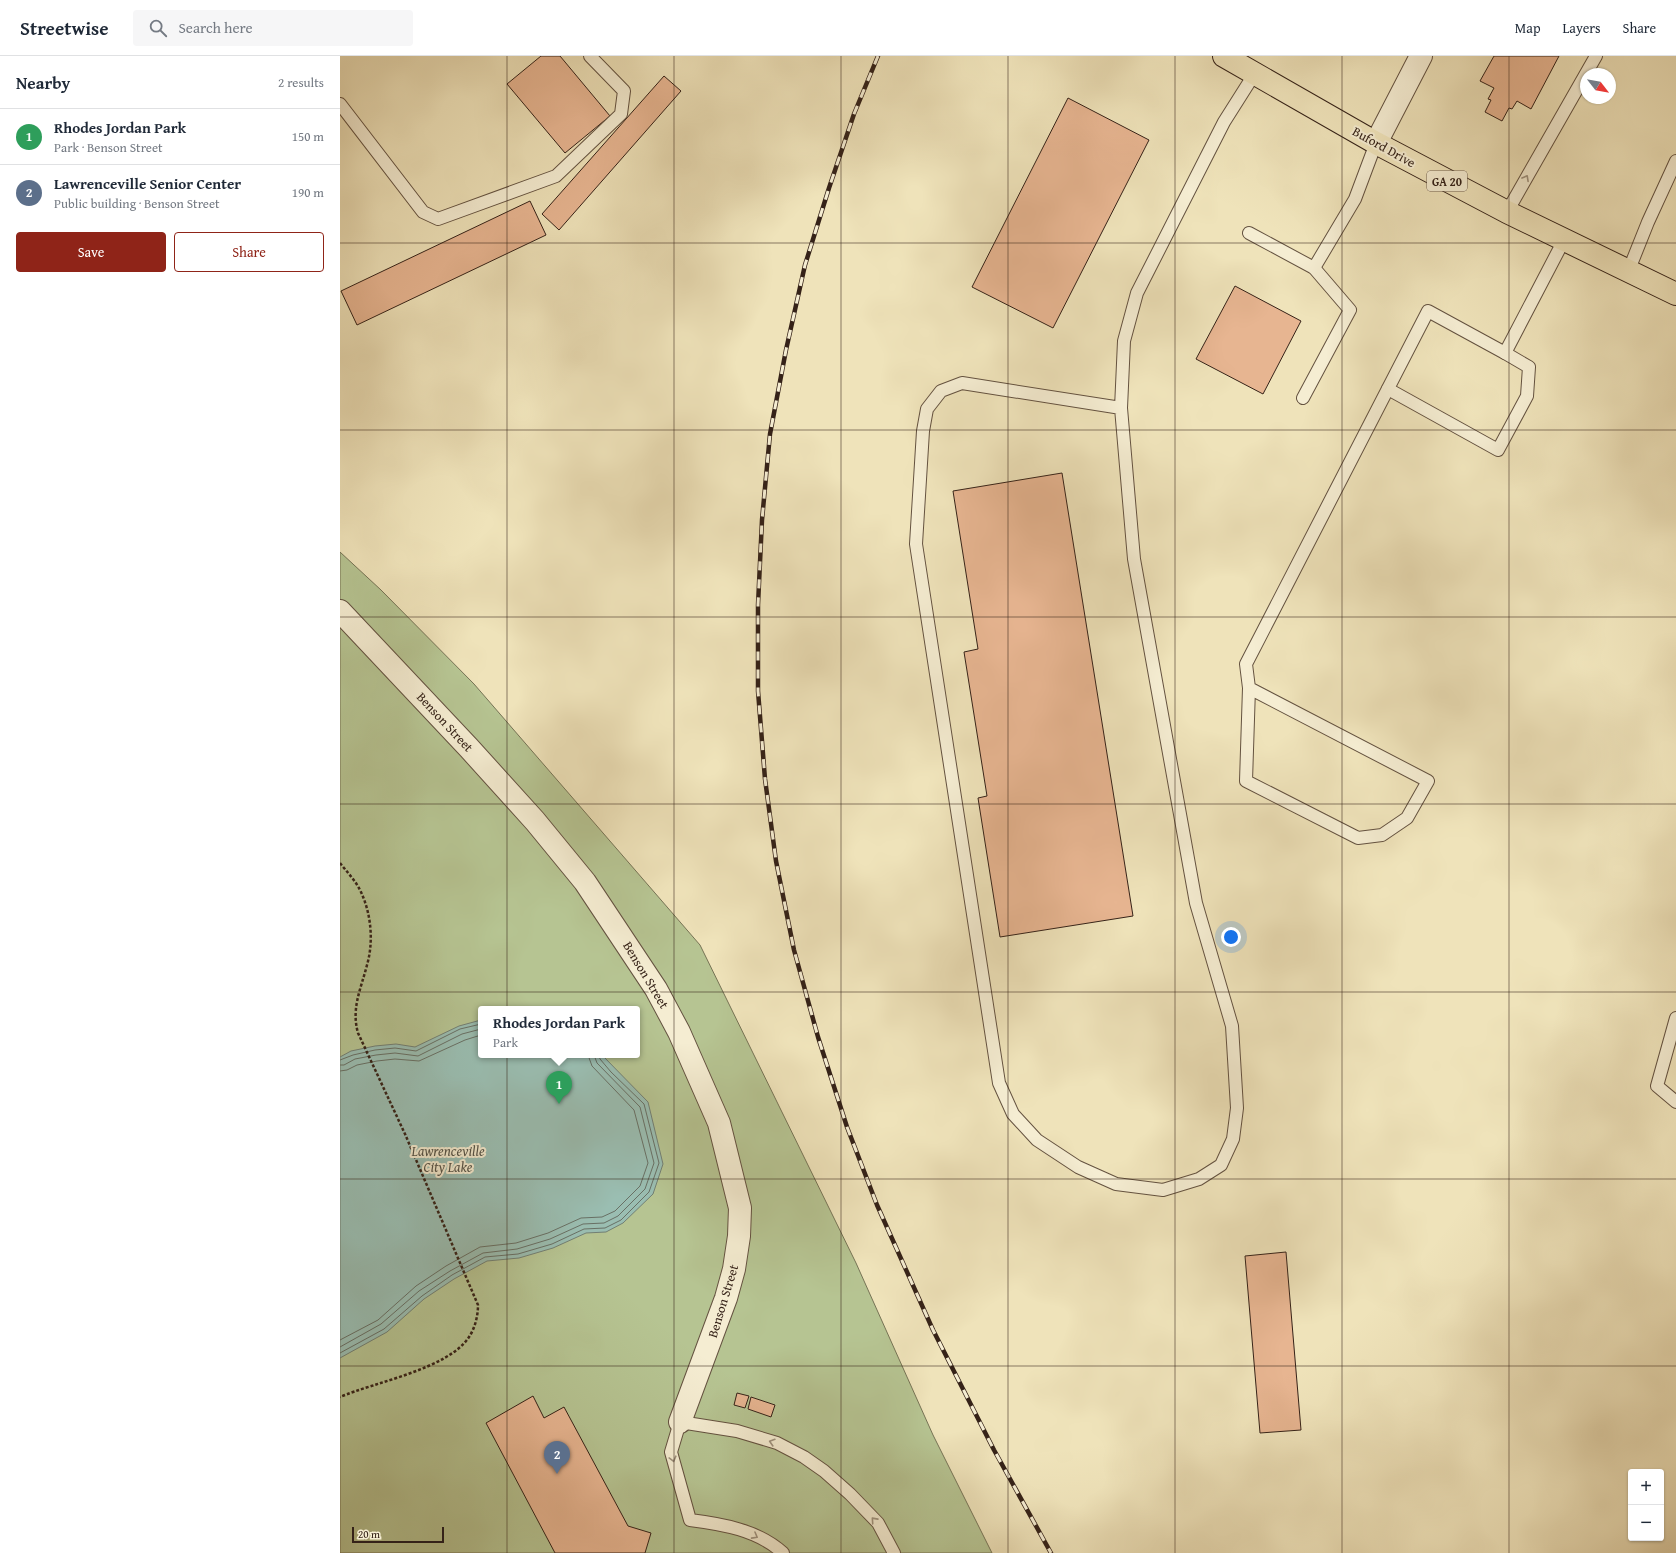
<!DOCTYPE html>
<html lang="en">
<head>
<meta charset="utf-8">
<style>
  :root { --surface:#fff; --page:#f6f6f7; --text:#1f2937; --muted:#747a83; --line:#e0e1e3; --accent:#8f2418 }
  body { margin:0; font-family:"Gentium Book Plus",serif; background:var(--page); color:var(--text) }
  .controls { position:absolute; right:12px; bottom:12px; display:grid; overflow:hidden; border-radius:4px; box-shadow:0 1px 3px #0004 }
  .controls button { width:36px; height:36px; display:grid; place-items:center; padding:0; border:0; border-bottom:1px solid var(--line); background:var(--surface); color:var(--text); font:20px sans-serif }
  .compass { position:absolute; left:1240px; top:12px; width:36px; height:36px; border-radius:50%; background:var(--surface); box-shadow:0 1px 3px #0004; rotate:121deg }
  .scale { position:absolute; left:12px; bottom:10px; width:92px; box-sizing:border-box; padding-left:4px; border:2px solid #352218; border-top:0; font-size:11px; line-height:14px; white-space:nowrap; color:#352218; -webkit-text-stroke:3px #f5edd2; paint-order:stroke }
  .you { position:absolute; left:891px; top:881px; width:14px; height:14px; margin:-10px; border:3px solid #fff; border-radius:50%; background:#1a73e8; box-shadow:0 0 0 6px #1a73e833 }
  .badge { display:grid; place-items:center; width:26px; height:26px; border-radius:50%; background:var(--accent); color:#fff; font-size:13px; font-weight:700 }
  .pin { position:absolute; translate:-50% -33px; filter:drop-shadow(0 1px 2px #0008) }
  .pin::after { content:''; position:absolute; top:21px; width:14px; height:12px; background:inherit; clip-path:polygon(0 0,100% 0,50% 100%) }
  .popup { position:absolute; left:138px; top:950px; width:162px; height:52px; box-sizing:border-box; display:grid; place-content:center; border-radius:4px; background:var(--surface); filter:drop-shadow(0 1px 3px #0005); font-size:13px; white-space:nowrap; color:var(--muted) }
  .popup b { font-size:15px; color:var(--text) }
  .popup::after { content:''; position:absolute; left:50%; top:100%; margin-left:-8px; border:8px solid transparent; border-top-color:var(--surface) }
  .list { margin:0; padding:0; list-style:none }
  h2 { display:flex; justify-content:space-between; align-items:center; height:52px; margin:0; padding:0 16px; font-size:17px }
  h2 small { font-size:13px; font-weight:400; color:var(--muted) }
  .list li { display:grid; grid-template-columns:26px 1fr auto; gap:12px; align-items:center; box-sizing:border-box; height:56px; padding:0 16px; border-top:1px solid var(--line) }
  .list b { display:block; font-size:15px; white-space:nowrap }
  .list p { margin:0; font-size:13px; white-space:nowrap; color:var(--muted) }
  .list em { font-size:13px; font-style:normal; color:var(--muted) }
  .actions { display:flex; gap:8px; padding:12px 16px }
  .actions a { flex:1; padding:9px 0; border:1px solid var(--accent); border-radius:4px; text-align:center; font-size:14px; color:var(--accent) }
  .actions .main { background:var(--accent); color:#fff }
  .icon { flex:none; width:22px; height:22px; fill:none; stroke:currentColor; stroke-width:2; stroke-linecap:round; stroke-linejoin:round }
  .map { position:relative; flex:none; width:1336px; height:1497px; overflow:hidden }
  header { display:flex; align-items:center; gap:24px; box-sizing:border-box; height:56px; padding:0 20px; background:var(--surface); border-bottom:1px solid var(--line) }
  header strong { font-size:19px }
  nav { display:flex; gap:22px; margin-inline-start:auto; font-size:14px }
  .search { width:280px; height:36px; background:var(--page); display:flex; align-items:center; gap:10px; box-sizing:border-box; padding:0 14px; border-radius:4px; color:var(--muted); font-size:15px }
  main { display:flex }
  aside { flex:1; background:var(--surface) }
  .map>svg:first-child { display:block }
  .green { fill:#b6c492; stroke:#767355; fill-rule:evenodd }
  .water { fill:#9abeb2; stroke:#728074 }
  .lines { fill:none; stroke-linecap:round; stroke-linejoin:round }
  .shore { stroke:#687065; stroke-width:1 }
  .building { fill:#e7b591; stroke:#352218 }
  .lane-casing { stroke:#645240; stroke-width:14 }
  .street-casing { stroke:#645240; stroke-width:24 }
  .highway-casing { stroke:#352218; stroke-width:24 }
  .path { stroke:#352218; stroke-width:2.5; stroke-dasharray:3 2; stroke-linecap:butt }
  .lane { stroke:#f5edd2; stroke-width:12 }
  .street { stroke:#f5edd2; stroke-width:22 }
  .highway { stroke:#efe3ba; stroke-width:22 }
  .rail-casing { stroke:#352218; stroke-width:4.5 }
  .rail { stroke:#f5edd2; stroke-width:3; stroke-dasharray:9; stroke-linecap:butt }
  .oneway { stroke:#9f927e }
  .grid { fill:none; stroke:#352218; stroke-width:1; stroke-opacity:0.55 }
  .labels { text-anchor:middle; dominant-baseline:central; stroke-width:4; stroke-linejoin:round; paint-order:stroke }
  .shield { fill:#f5edd2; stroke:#6f5f50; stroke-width:1 }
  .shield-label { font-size:12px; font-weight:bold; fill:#352218 }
  .street-label { font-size:13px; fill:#352218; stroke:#f5edd2 }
  .water-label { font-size:14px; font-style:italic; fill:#535146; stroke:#f5edd2 }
</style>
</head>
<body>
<header>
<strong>Streetwise</strong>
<div class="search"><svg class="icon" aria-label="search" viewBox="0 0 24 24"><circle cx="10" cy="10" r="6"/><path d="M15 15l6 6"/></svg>Search here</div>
<nav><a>Map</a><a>Layers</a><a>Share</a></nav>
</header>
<main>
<aside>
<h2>Nearby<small>2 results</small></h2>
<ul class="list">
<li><span class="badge" style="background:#2e9e5b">1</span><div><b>Rhodes Jordan Park</b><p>Park · Benson Street</p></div><em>150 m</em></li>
<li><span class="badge" style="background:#5c6f8a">2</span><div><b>Lawrenceville Senior Center</b><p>Public building · Benson Street</p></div><em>190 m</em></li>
</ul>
<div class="actions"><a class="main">Save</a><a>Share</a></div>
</aside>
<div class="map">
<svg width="1336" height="1497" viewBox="0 0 1336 1497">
  <rect width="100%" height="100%" fill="#efe3ba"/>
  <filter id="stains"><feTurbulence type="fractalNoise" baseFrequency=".005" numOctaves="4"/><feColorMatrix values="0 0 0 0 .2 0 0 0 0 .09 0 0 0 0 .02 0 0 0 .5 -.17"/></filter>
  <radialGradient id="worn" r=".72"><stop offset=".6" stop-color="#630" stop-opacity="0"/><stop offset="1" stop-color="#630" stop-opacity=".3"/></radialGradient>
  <path class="green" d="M0 496 41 534 134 628 360 889 516 1207 593 1379 652 1497H0ZM141 953H297V999H141Z"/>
  <polygon class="water" points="141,964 141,999 262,999 308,1046 323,1108 313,1138 283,1167 266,1176 246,1177 213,1192 179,1202 147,1205 114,1223 84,1243 47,1276 0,1302 0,1001 11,995 35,990 56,988 75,991 119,970"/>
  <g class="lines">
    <g class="shore">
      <polyline points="0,1004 13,999 35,994 55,992 76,995 120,973 141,968"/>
      <polyline points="0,1009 4,1009 15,1003 36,999 55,997 78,1000 122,978 141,973"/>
      <polyline points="0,1015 7,1014 17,1009 37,1005 55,1003 79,1005 125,984 141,979"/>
      <polyline points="0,1284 38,1264 76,1230 106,1210 140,1191 176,1187 208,1177 241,1162 262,1161 275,1155 300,1130 308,1107 294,1054 252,1010 248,999"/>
      <polyline points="0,1291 41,1268 79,1235 110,1215 143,1197 177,1193 210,1183 243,1168 264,1167 278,1160 305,1133 314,1107 300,1051 257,1007 254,999"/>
      <polyline points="0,1297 44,1273 82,1240 112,1219 145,1201 178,1198 212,1188 244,1173 265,1172 281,1164 309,1136 319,1107 304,1048 271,1016 260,1003 259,999"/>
    </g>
  </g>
  <g class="building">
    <polygon points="201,0 220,0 270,60 225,97 167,28"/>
    <polygon points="1154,0 1219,0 1191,53 1177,45 1172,53 1169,52 1162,65 1145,56 1151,44 1148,43 1154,32 1140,25"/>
    <polygon points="324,20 341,35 219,174 202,158"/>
    <polygon points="728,42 809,84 713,272 632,231"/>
    <polygon points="190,145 206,179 17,269 1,235"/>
    <polygon points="895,230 961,265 923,338 856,303"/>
    <polygon points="722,417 793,860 660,881 638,742 647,740 624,596 638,593 613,435"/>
    <polygon points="946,1196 961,1374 920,1377 905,1200"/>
    <polygon points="397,1337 409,1340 405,1352 394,1349"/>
    <polygon points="193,1340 204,1362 224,1351 288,1470 311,1477 305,1497 215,1497 146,1367"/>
    <polygon points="411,1341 435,1349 431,1361 408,1353"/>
  </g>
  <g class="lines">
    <defs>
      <g id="lane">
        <polyline points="0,48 83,156 98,163 216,120 281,58 284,35 250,0"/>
        <polyline points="1167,156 1256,0"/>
        <polyline points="909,177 974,212 1010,254 963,342"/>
        <polyline points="974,212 1015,143 1036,87"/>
        <polyline points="1288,216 1308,166 1336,105"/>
        <polyline points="1048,333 1158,394 1187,340 1189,311 1165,297"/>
        <polyline points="781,352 622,327 601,335 587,353 583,375 576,488 659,1027 673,1058 697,1084 738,1111 776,1128 823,1134 859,1123 881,1109 893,1083 897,1052 892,970 856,847 794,503 781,352 784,285 797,237 884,66 915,17"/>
        <polyline points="909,632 1088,725 1067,762 1042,779 1018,782 906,725 909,632 906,608 1088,255 1165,297 1224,184"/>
        <polyline points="1336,962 1317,1030 1336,1046"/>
        <path d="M443 1497C418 1474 382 1468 350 1464L331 1396 340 1366 397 1375 437 1387 464 1401 484 1415 510 1438 538 1467 554 1497"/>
      </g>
      <g id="street">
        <polyline points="1036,87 1081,0"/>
        <polyline points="0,555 129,692 195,765 245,826 316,933 339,976 379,1067 400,1152 399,1180 394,1213 386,1242 340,1366"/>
      </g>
      <polyline id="highway" points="884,0 1036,87 1167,156 1336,238"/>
    </defs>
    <use href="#lane" class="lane-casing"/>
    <use href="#street" class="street-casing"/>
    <use href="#highway" class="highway-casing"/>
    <path class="path" d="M0 807C7 816 15 824 20 834 31 856 34 885 27 909 21 933 11 952 18 977L65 1078 138 1249C138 1260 135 1272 129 1281 108 1313 35 1326 0 1341"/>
    <use href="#lane" class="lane"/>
    <use href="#street" class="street"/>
    <use href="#highway" class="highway"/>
    <defs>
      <polyline id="rail" points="538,0 514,58 489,132 465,209 446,294 430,378 422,464 418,549 418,635 425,723 436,805 454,894 478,981 507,1071 537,1149 593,1274 654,1394 711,1497"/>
    </defs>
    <use href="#rail" class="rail-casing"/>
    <use href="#rail" class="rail"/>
  </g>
  <defs><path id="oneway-chevron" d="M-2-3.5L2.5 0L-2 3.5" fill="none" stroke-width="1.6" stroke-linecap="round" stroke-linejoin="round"/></defs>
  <g class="oneway">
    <use href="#oneway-chevron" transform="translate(1186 122) rotate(-61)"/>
    <use href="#oneway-chevron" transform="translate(432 1386) rotate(-163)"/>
    <use href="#oneway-chevron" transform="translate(333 1403) rotate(75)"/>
    <use href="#oneway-chevron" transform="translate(534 1464) rotate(-132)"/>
    <use href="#oneway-chevron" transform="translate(415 1480) rotate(29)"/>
  </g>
  <path class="grid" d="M167 0V1497M334 0V1497M501 0V1497M668 0V1497M835 0V1497M1002 0V1497M1169 0V1497M0 187H1336M0 374H1336M0 561H1336M0 748H1336M0 936H1336M0 1123H1336M0 1310H1336"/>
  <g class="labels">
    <rect class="shield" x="1087" y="115" width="40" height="20" rx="3"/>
    <g class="shield-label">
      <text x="1107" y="125">GA 20</text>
    </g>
    <g class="street-label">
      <text transform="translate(1044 91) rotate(29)">Buford Drive</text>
      <text transform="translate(105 666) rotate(47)">Benson Street</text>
      <text transform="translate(306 919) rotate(59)">Benson Street</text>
      <text transform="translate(383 1245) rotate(-73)">Benson Street</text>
    </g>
    <g class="water-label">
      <text x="108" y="1095">Lawrenceville<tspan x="108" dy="16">City Lake</tspan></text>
    </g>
  </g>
  <rect width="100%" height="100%" filter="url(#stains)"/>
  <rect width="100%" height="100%" fill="url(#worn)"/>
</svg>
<div class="controls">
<button>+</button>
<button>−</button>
</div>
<svg class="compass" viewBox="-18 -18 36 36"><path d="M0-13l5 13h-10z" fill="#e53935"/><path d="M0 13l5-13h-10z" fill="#747a83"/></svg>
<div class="scale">20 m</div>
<div class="you"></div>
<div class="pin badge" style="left:219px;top:1048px;background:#2e9e5b">1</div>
<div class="popup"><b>Rhodes Jordan Park</b>Park</div>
<div class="pin badge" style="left:217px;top:1418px;background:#5c6f8a">2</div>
</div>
</main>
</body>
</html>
